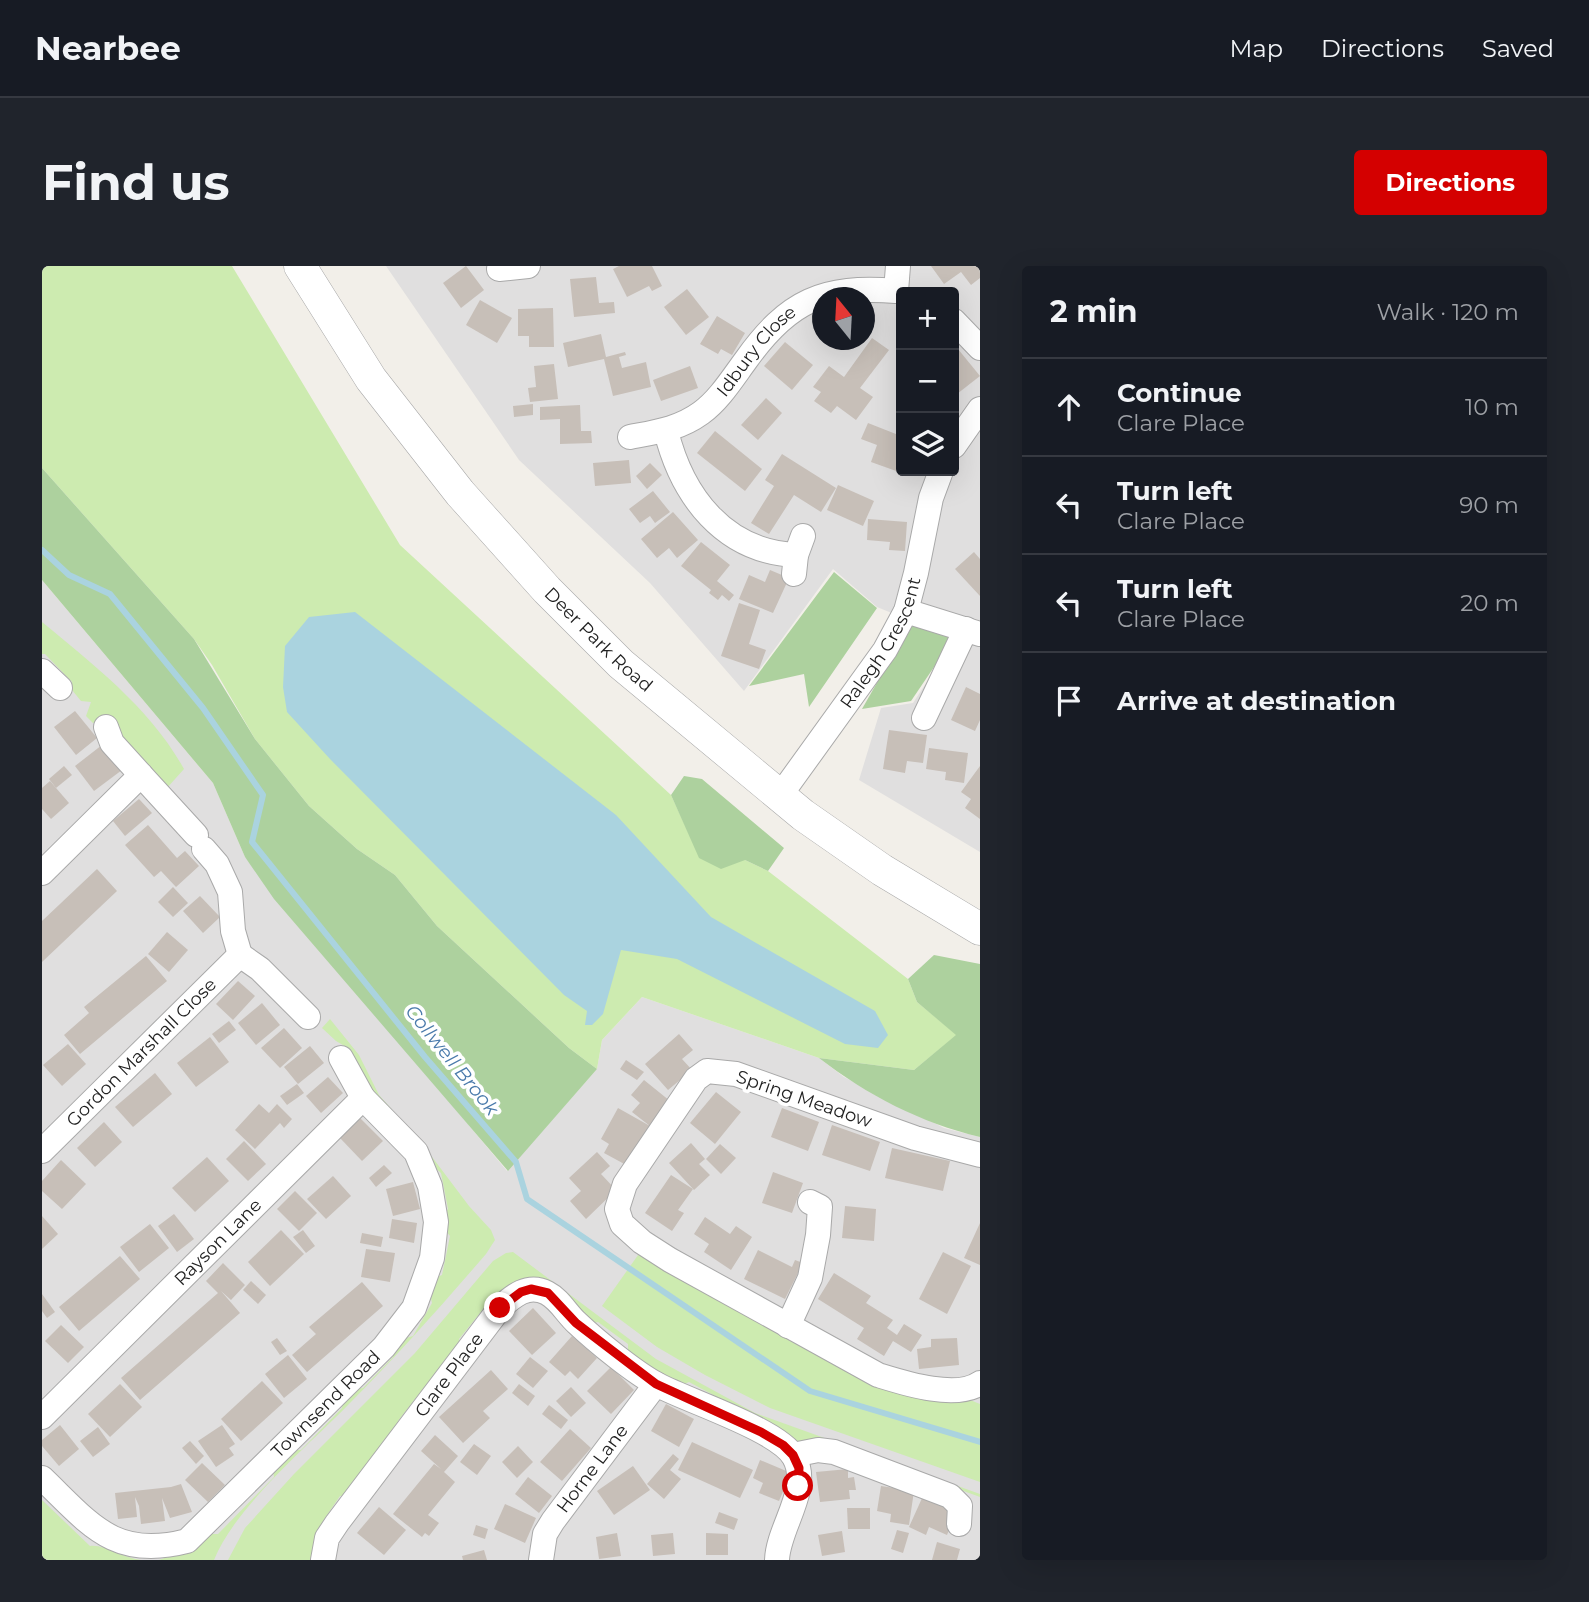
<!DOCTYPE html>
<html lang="en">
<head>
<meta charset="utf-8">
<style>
  :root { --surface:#171b24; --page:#20242c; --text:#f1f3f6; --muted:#9ea1a6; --line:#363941; --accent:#d40000 }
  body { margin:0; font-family:Montserrat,sans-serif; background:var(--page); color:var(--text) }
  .controls { position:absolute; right:21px; top:21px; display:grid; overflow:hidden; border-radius:7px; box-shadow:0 7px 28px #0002 }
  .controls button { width:63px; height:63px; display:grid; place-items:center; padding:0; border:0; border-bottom:2px solid var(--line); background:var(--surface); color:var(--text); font:35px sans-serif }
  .compass { position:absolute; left:770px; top:21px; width:63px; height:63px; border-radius:50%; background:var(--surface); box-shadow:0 7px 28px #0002; rotate:342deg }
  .stop { position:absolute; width:21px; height:21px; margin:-16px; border:5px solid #d40000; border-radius:50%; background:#fff }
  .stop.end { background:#d40000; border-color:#fff; box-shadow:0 2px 7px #0008 }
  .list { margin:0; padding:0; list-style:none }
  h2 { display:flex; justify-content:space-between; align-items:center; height:91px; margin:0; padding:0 28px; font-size:30px }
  h2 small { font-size:23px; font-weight:400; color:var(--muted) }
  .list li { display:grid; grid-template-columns:46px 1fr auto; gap:21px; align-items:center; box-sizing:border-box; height:98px; padding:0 28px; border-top:2px solid var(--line) }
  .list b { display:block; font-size:26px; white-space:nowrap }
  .list p { margin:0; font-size:23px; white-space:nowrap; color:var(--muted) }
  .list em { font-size:23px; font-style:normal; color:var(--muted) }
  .icon { flex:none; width:38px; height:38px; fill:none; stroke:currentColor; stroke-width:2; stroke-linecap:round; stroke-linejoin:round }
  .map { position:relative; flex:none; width:938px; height:1294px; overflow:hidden; border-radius:7px }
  header { display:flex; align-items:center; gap:42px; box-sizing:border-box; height:98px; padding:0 35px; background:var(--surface); border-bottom:2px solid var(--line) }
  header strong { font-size:33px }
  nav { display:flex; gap:38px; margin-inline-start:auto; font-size:24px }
  .intro { display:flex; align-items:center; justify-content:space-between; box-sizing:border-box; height:168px; padding:0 42px }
  h1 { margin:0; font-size:49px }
  .button { padding:18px 32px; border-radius:7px; background:var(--accent); color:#fff; font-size:24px; font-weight:700 }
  main { display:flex; gap:42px; padding:0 42px }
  aside { flex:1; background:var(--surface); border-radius:7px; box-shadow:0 7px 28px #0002 }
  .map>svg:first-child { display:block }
  .residential { fill:#e0dfdf; fill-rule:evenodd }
  .grass { fill:#cdebb0 }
  .forest { fill:#add19e }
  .water { fill:#aad3df }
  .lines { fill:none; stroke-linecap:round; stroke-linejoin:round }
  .stream { stroke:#aad3df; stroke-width:6 }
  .building { fill:#c7bfb8 }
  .minor-casing { stroke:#a9a9a9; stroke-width:26 }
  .tertiary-casing { stroke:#a9a9a9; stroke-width:33 }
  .minor { stroke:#fff; stroke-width:24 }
  .tertiary { stroke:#fff; stroke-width:32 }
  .route { stroke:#d40000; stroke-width:9 }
  .labels { text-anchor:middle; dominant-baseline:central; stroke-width:7; stroke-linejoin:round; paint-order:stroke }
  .street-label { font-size:18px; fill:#222; stroke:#fff }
  .water-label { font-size:19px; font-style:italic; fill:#4a7aab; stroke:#fff }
</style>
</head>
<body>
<header>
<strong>Nearbee</strong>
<nav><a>Map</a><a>Directions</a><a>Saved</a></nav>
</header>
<div class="intro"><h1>Find us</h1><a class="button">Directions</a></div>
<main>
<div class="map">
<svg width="938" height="1294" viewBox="0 0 938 1294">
  <rect width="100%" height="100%" fill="#f2efe9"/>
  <g class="residential">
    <path d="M344 0H938V586L817 514 839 442 871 437 913 373 835 341 791 303 702 425 608 317 477 194ZM859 26H912V205H859ZM780 32H822V74H780Z"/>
    <polygon points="0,314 171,517 203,591 465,905 555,803 560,774 600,731 777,792 802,811 902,862 938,871 938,1294 0,1294"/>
  </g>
  <g class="grass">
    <polygon points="0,0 190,0 358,279 629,529 658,592 703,594 726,605 866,713 875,736 915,769 872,804 777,792 600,731 560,774 555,803 527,782 395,660 353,609 315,583 267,540 213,473 170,399 152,373 0,202"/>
    <path d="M0 356C52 399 109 443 142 503L124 523 65 454 51 457 44 450 49 436 39 435 30 424V416L3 388H0Z"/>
    <path d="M288 753 317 789 337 829 378 875 427 940 449 964 453 974 444 988C400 1039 355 1090 307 1138 267 1179 193 1241 172 1294H117L147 1283 167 1268H176L232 1211 231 1204 250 1184H259L300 1142 301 1135 312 1123 321 1122 351 1091 350 1084 360 1073 371 1070 390 1037 388 1028 393 1012 400 1009 408 970 402 963 400 950 406 943 399 907 391 900 327 823 306 782 294 775 280 762Z"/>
    <polygon points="601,982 696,1041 938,1138 938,1216 728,1142 663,1109 615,1081 560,1040"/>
    <polygon points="471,986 614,1093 713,1147 938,1228 938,1231 822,1189 757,1181 678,1140 677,1132 647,1116 640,1119 612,1105 586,1086 586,1078 556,1056 549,1058 508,1019 446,1046 439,1046 417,1073 419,1081 385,1128 377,1128 356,1155 358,1163 307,1230 298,1230 281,1255 282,1261 270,1294 186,1294 203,1262 252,1208 373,1087 451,995 464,987"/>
    <path d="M0 1234 48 1280C62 1278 81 1292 99 1294H0Z"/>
  </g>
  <g class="forest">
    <polygon points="0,202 152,373 213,473 267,540 315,583 353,609 395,660 527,782 555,803 466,905 232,633 203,591 171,517 0,314"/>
    <polygon points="792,306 835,342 767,441 762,408 707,420"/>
    <polygon points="869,357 911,373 869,435 820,443"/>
    <polygon points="642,510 660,513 742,582 726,605 703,594 679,603 657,592 629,529"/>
    <path d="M892 689 938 698V871C879 857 825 829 777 792L872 804 914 769 875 736 866 713Z"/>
  </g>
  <polygon class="water" points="313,346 574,549 669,651 833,745 846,769 836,782 803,778 635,693 579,684 561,748 550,759 543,759 545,745 522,729 288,493 245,446 241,421 243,380 267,351"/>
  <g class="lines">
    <polyline class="stream" points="0,284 27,309 68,328 161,442 221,529 210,576 383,791 474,896 485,933 768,1125 938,1176"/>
  </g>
  <g class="building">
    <polygon points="424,0 442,24 419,42 401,17"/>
    <polygon points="577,0 610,0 620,20 610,25 607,20 585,31 571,3"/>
    <polygon points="889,0 938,0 938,12 929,19 919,6 902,18"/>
    <polygon points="554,11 557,37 572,36 573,47 532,51 528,13"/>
    <polygon points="645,23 667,51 644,69 622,41"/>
    <polygon points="438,34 470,52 455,77 424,59"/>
    <polygon points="511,42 512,81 487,81 487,70 476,70 476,43"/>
    <polygon points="675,50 703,67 690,89 679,83 676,88 658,78"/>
    <polygon points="559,68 564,91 583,86 584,89 577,91 580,102 604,96 609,121 571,130 562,93 526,101 521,77"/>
    <polygon points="830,72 847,84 818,122 831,131 814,154 795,140 789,147 772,135 779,126 771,121 787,100 802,111"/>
    <polygon points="743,76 771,99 750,124 722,100"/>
    <polygon points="916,83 938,110 915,128 912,124 912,86"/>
    <polygon points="512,98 516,133 488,136 486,122 494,121 492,100"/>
    <polygon points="648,100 656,122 619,135 611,114"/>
    <polygon points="724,132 740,147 716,174 699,159"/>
    <polygon points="491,138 491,149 472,151 471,140"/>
    <polygon points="538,139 539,165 549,165 550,177 518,178 518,153 498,154 498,141"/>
    <polygon points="826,157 859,170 859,201 857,206 829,196 835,179 819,173"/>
    <polygon points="673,165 720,203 703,225 655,187"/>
    <polygon points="740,188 794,222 779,246 752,229 727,268 709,257 732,220 723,214"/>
    <polygon points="587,194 589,217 553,220 551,197"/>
    <polygon points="608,197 620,209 605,223 594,210"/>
    <polygon points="796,219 832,235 821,260 785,244"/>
    <polygon points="611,225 628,246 613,257 608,250 598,257 587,243"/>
    <polygon points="631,246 656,274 635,292 627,282 615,292 599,273"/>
    <polygon points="826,253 865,256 863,285 847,284 848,276 825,274"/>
    <polygon points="659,276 688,299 675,315 692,329 687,335 680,329 676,334 667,327 669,324 639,300"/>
    <polygon points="932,286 938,293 938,330 913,303"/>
    <polygon points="728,304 747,312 731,347 697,333 707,309 723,316"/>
    <polygon points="697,337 718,344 707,378 724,384 717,403 679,390"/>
    <polygon points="924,421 938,428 938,454 933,465 909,454"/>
    <polygon points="33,445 55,472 34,489 12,461"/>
    <polygon points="847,464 885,469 881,497 865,495 863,507 841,503"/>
    <polygon points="60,479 80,504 52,525 33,500"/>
    <polygon points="887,482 926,487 922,517 903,514 904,506 884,503"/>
    <polygon points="22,500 30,509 14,522 7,513"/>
    <polygon points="938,500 938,553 923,542 929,533 919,526"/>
    <polygon points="8,515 27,537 9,553 0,543 0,522"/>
    <polygon points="97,533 110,547 83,570 71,555"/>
    <polygon points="106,559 135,592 143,585 157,600 134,621 119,605 112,611 83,579"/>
    <polygon points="55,603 75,625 0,696 0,655"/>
    <polygon points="131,621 146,637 131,651 116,636"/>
    <polygon points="158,630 178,651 161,667 141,645"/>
    <polygon points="125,666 146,684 127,706 106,688"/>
    <polygon points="104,690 125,715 38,788 22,769 47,747 42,741"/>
    <polygon points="196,715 213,730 191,754 174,738"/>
    <polygon points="220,737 238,759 214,779 196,757"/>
    <polygon points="187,755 194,764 177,777 170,768"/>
    <polygon points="242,762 260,782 238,802 219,782"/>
    <polygon points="637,768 651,784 640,793 650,804 626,824 603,798"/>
    <polygon points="168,771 187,796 154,821 135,797"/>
    <polygon points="26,778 44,798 20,820 1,799"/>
    <polygon points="268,780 282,797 256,818 242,801"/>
    <polygon points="584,794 602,806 595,814 578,803"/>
    <polygon points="113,807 130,828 91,861 73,841"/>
    <polygon points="286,811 301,827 279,847 264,830"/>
    <polygon points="602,814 628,835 608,860 590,846 598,837 589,829"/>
    <polygon points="255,818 262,827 245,839 238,830"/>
    <polygon points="674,826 699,846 673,878 648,857"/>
    <polygon points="217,838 227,847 235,838 250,853 242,862 238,857 213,883 193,864"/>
    <polygon points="576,842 608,860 586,900 562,887 567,878 559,873"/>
    <polygon points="740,842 777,856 766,885 729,871"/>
    <polygon points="318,852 341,875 320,895 298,872"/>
    <polygon points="62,856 80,876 53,901 35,882"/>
    <polygon points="790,859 838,876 828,905 780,889"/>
    <polygon points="202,875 224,898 206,915 184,893"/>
    <polygon points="649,877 663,893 657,898 668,909 652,924 627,897"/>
    <polygon points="678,878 694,892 679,908 664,893"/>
    <polygon points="850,882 908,895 901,925 843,912"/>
    <polygon points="555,886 568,900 559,908 574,924 544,953 528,935 539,925 527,912"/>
    <polygon points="165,891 187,915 153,946 130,922"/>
    <polygon points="19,894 44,918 20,943 0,925 0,915"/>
    <polygon points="342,899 350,907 334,921 327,912"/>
    <polygon points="731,906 761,917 750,947 720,937"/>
    <polygon points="629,909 651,923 636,944 642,947 630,965 603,947"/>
    <polygon points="291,910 309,930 284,953 265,933"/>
    <polygon points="371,916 378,943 351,950 344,923"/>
    <polygon points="253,925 275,947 257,965 235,943"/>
    <polygon points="803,940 834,943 832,975 800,972"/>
    <polygon points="132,948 152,973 135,986 116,960"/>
    <polygon points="0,950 16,968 0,983"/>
    <polygon points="663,951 688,968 694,960 710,971 689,1004 662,986 667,978 652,968"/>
    <polygon points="350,953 375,957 372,977 347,972"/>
    <polygon points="938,957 938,999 922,992"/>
    <polygon points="108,958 127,982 97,1006 78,981"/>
    <polygon points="239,964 262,988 228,1020 206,996"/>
    <polygon points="261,964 273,980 264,987 251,971"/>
    <polygon points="320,967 341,971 339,981 318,977"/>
    <polygon points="324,983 353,987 348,1016 319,1011"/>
    <polygon points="716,984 750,1001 753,994 761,997 743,1033 702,1013"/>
    <polygon points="901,986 929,1000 905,1048 877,1033"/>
    <polygon points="78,990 98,1013 37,1065 17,1041"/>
    <polygon points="181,997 203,1019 189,1034 179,1025 198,1047 98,1134 79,1112 176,1027 164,1015"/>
    <polygon points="792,1007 829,1030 824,1037 851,1054 845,1062 855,1069 862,1058 880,1069 869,1086 851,1075 842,1090 815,1073 822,1062 776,1033"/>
    <polygon points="209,1015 224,1029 216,1038 201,1024"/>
    <polygon points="320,1016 341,1040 265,1106 250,1089 274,1068 267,1061"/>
    <polygon points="0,1028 13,1046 5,1052 0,1045"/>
    <polygon points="491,1042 514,1067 490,1089 467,1065"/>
    <polygon points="19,1059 42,1081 26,1097 3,1075"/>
    <polygon points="530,1070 555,1092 536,1113 528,1105 523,1110 507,1096"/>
    <polygon points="235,1072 245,1085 238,1089 229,1076"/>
    <polygon points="915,1072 917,1099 877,1103 875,1083 889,1081 889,1073"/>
    <polygon points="246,1089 265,1113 242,1132 223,1108"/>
    <polygon points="488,1091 506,1105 491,1122 474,1108"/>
    <polygon points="569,1101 592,1124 569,1148 545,1125"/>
    <polygon points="449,1104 466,1123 441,1145 448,1152 421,1177 397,1151"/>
    <polygon points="220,1115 241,1137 199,1175 179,1153"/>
    <polygon points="78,1118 100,1141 68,1171 46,1148"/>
    <polygon points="477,1118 493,1130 486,1140 470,1127"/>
    <polygon points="529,1121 544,1137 529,1151 514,1135"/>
    <polygon points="624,1138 652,1153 637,1181 609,1165"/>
    <polygon points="507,1139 526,1154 519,1163 500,1148"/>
    <polygon points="18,1159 37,1183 17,1200 0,1180 0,1174"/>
    <polygon points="180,1159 193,1178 187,1182 192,1189 174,1201 156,1175"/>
    <polygon points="56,1161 68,1178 51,1191 38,1175"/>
    <polygon points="528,1163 549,1182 520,1215 498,1196"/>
    <polygon points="393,1169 416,1190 402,1206 413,1216 386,1249 397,1257 387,1270 383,1267 380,1271 351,1248 392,1198 399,1203 379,1185"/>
    <polygon points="148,1175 162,1190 154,1198 140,1182"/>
    <polygon points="650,1176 711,1204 698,1232 636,1204"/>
    <polygon points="432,1178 449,1190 435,1209 418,1196"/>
    <polygon points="476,1180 491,1196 475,1212 460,1196"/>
    <polygon points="631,1188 637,1193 628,1204 639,1213 622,1233 605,1218"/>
    <polygon points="718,1194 749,1207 737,1235 717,1227 721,1217 711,1212"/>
    <polygon points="160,1197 183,1219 166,1236 143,1214"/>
    <polygon points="591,1200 608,1224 572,1249 555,1225"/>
    <polygon points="806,1203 806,1212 812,1211 814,1224 807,1224 808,1233 778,1236 774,1206"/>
    <polygon points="486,1211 510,1230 497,1247 473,1228"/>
    <polygon points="139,1218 150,1246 128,1252 120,1232 123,1255 99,1258 97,1240 93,1231 95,1251 76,1253 73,1227 129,1221"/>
    <polygon points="839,1220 872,1225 867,1259 848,1256 849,1248 835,1245"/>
    <polygon points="881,1230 915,1245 905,1269 887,1261 884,1269 867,1261"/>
    <polygon points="463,1238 494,1252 483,1277 452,1263"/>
    <polygon points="337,1241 364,1264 342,1289 315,1267"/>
    <polygon points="805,1242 828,1242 828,1263 806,1263"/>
    <polygon points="677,1246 696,1253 692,1264 673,1257"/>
    <polygon points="434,1259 446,1263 443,1273 431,1269"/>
    <polygon points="855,1264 867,1267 861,1287 849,1283"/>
    <polygon points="800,1265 803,1286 780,1290 776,1269"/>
    <polygon points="575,1267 579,1290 557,1293 554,1271"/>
    <polygon points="631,1267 633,1288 611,1290 609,1269"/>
    <polygon points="664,1267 686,1268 686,1289 664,1289"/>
    <polygon points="895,1276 918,1283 915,1294 890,1294"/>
    <polygon points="442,1284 445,1294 421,1294 420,1290"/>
  </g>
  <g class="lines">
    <defs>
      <g id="minor">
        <polyline points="457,3 486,0"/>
        <polyline points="912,55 938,82"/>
        <path d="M624 165C640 230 682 286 754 289"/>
        <path id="s1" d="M588 171C614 166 637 163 659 147 677 134 690 113 704 94 746 35 781 19 854 25L856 0"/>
        <polyline points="912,180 938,143"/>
        <polyline points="752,308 754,289 761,270"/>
        <polyline points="864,345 938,368"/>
        <polyline points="0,405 18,422"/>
        <polyline points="882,452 924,363"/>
        <polyline points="64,461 70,477 99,509"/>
        <path id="s2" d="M737 531 843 384 864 345 874 307 889 232 899 205"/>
        <polyline points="162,583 175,598 188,626 191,665 198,689"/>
        <polyline points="0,607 99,509 154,569"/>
        <path id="s3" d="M0 885 198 689 218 703 266 751"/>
        <path d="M938 889 873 872 694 808 665 805 654 813 583 918 575 943 580 958 600 976 628 994 836 1109C862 1117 914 1134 938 1117"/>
        <polyline points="746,1060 768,1012 776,969 778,941 768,936"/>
        <path id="s4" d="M0 1151 321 832 299 792"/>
        <polyline points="751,1189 776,1184 792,1186 908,1230 918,1240 917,1258"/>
        <path id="s5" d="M0 1212C48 1258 72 1294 145 1275L342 1081 372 1042 390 992 394 956 388 920 374 886 321 832"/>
        <path id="s6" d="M281 1294 285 1272 295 1257 458 1042C471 1030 486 1017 505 1027 517 1033 525 1048 535 1057 554 1075 593 1107 616 1119 646 1135 737 1164 752 1191 770 1223 736 1261 735 1294"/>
        <path id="s7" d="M499 1294 503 1268 511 1255 614 1118"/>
      </g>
      <g id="tertiary">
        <path id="s8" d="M258 0 329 113 418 227 505 324 579 398 761 549 840 604 938 663"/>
      </g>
    </defs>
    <use href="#minor" class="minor-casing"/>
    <use href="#tertiary" class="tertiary-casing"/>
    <use href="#minor" class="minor"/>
    <use href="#tertiary" class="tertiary"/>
  </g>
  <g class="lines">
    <polyline class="route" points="458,1042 479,1026 489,1023 506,1027 534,1057 614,1118 719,1166 741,1179 751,1189 757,1202 756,1220"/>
  </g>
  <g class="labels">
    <g class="street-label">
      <text stroke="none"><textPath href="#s1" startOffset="159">Idbury Close</textPath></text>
      <text stroke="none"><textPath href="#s8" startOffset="480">Deer Park Road</textPath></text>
      <text stroke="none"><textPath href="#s2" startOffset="186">Ralegh Crescent</textPath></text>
      <text stroke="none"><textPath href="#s3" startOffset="140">Gordon Marshall Close</textPath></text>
      <text transform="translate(762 833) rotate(19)">Spring Meadow</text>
      <text stroke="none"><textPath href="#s4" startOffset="248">Rayson Lane</textPath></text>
      <text stroke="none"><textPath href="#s6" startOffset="226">Clare Place</textPath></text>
      <text stroke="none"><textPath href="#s5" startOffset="364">Townsend Road</textPath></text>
      <text stroke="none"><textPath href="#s7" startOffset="107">Horne Lane</textPath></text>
    </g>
    <g class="water-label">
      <text transform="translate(410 794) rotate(51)">Collwell Brook</text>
    </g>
  </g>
</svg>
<div class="controls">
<button>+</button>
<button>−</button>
<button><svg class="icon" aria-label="layers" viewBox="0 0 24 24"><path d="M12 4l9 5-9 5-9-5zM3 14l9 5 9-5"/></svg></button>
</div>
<svg class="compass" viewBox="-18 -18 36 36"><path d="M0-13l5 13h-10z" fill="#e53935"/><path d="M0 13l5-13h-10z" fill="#9ea1a6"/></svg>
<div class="stop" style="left:756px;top:1220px"></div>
<div class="stop end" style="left:458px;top:1042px"></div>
</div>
<aside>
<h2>2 min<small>Walk · 120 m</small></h2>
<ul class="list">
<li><svg class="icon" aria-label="ahead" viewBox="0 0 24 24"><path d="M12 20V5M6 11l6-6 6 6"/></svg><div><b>Continue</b><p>Clare Place</p></div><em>10 m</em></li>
<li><svg class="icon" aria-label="left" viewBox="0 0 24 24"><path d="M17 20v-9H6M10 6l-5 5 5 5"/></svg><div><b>Turn left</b><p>Clare Place</p></div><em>90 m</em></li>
<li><svg class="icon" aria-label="left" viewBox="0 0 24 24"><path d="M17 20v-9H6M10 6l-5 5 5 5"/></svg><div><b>Turn left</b><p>Clare Place</p></div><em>20 m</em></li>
<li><svg class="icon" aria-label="arrive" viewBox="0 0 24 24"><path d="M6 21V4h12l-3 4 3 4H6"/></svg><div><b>Arrive at destination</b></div></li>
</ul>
</aside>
</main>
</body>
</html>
